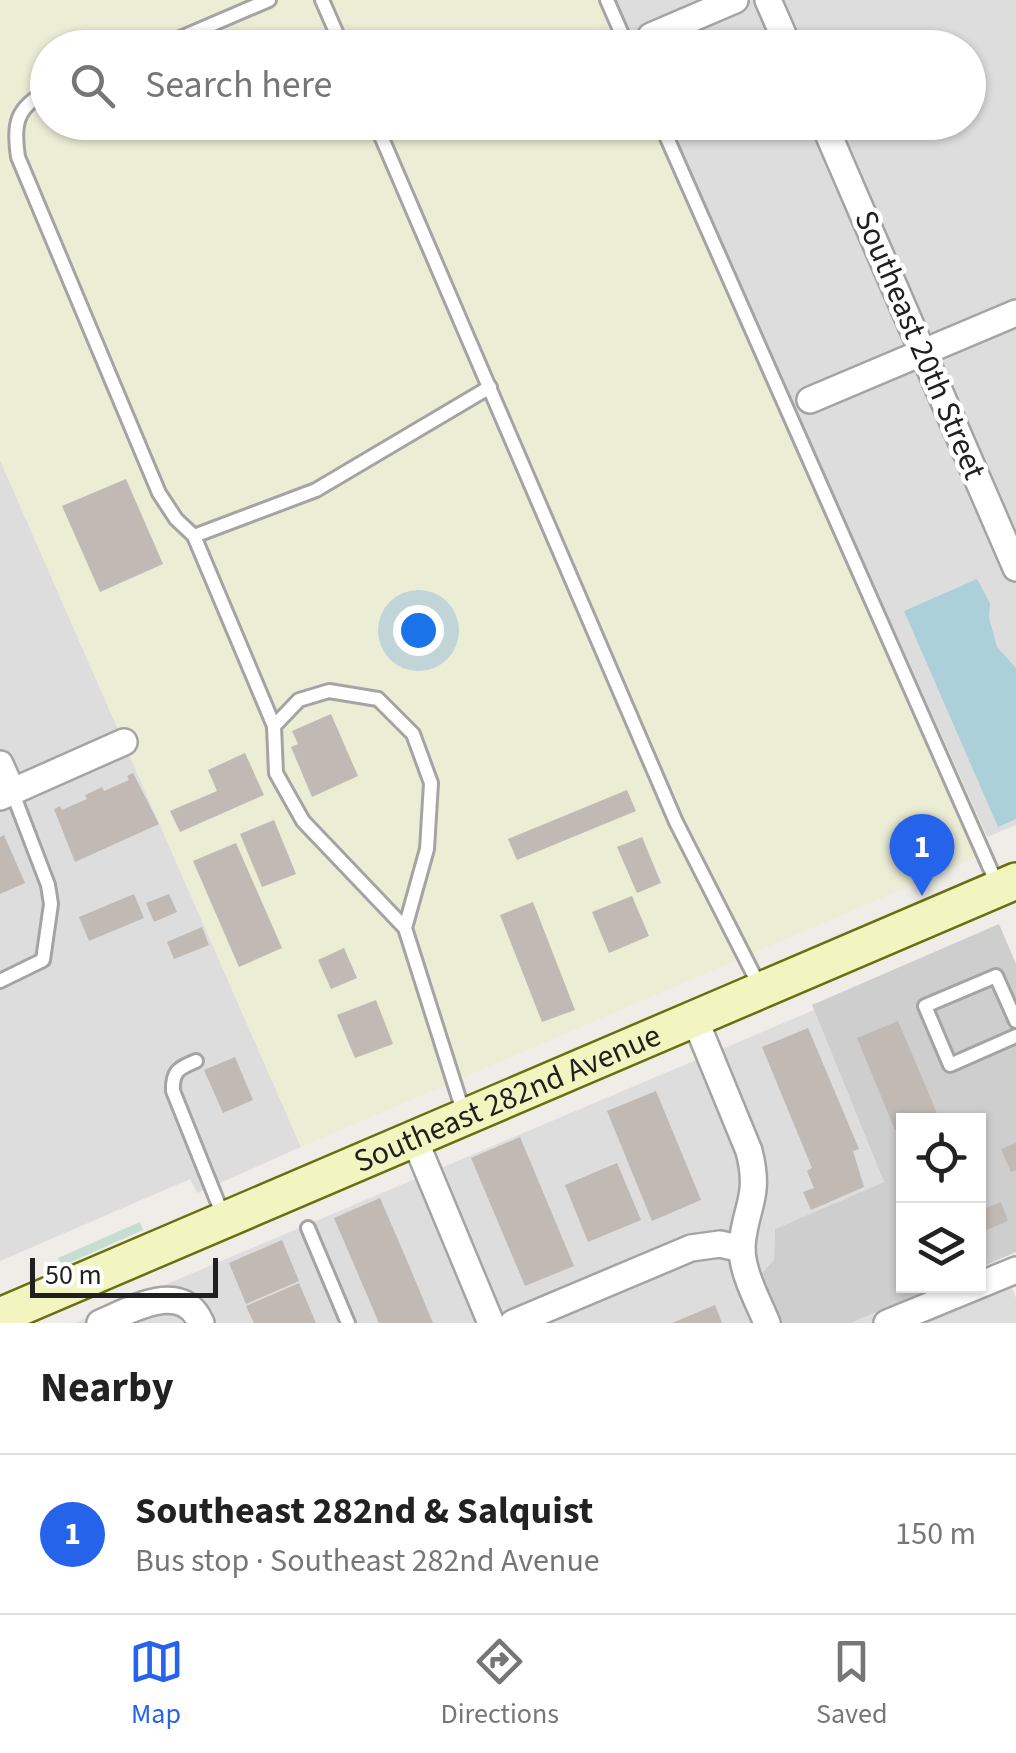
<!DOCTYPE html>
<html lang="en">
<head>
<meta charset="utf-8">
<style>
  :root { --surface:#fff; --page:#f2f2f2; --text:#222; --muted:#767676; --line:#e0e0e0; --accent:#2563eb }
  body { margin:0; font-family:"Source Sans 3",sans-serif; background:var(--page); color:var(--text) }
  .controls { position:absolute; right:30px; bottom:30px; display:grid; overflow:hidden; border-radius:0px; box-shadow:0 2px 8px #0004 }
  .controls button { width:90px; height:90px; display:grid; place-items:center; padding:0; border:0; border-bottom:2px solid var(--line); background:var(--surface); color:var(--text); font:50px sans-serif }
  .scale { position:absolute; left:30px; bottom:25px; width:188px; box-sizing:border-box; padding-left:10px; border:5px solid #202020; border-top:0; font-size:28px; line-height:35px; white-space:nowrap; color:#202020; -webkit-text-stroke:8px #fff; paint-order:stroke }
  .you { position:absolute; left:418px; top:630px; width:35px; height:35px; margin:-25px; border:8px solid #fff; border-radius:50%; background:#1a73e8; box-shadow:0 0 0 15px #1a73e833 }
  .badge { display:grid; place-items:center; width:65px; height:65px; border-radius:50%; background:var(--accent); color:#fff; font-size:32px; font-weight:700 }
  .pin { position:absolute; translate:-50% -82px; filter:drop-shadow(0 2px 5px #0008) }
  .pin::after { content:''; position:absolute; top:52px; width:35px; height:30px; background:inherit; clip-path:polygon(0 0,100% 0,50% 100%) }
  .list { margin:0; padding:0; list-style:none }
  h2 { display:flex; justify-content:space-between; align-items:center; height:130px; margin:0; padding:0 40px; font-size:42px }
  h2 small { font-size:32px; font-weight:400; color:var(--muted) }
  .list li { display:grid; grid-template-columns:65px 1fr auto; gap:30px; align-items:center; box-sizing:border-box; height:160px; padding:0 40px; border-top:2px solid var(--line) }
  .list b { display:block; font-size:38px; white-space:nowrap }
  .list p { margin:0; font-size:32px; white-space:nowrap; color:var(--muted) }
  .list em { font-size:32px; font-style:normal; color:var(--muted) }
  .icon { flex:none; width:55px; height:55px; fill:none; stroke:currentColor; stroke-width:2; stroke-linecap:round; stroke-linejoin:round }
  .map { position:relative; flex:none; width:1016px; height:1323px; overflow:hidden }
  .search { position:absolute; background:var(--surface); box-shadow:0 2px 8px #0004; left:30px; right:30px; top:30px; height:110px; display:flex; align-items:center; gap:25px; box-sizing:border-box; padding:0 35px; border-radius:55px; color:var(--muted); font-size:38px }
  .sheet { height:290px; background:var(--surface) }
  nav { display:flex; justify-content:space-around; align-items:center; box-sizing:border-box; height:140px; border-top:2px solid var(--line); background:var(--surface); font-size:28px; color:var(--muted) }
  nav a { display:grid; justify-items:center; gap:5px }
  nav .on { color:var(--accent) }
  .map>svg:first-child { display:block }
  .residential { fill:#dedddd }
  .religious { fill:#cecece }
  .farmland { fill:#ebedd5 }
  .wetland { fill:#c6ddd2 }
  .water { fill:#acd0da }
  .building { fill:#c0b9b4 }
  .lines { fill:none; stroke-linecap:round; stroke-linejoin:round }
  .service-casing { stroke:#a4a4a4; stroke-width:18 }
  .minor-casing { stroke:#a4a4a4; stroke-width:30 }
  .secondary-casing { stroke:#68700e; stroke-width:40 }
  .service { stroke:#fff; stroke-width:12 }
  .minor { stroke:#fff; stroke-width:25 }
  .secondary { stroke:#f3f5c1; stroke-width:35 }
  .labels { text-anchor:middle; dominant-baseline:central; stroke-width:9; stroke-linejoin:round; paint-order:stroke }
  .street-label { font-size:32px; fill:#202020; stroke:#fff }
</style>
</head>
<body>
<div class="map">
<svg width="1016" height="1323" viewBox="0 0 1016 1323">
  <rect width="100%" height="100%" fill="#f0ede8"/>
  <g class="residential">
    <polygon points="613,0 1016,0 1016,825 987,837 668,123 968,122 968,48 634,47"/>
    <polygon points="0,460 301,1147 197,1193 190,1179 0,1261"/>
    <polygon points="814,1010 884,1182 775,1229 774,1260 760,1275 780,1323 75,1323"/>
    <polygon points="1000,1260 1016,1298 1016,1323 851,1323 940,1286 978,1286 979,1269"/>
  </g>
  <polygon class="religious" points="999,924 1016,964 1016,1252 979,1268 978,1120 904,1120 904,1286 938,1286 851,1323 780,1323 760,1275 774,1260 775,1229 884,1182 812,1005"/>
  <polygon class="farmland" points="0,0 613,0 634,47 48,48 48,122 668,123 993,850 301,1147 0,460"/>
  <polygon class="wetland" points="140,1222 143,1230 62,1266 58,1258"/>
  <polygon class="water" points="977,579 990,603 989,618 997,647 1016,668 1016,819 998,827 904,611"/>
  <g class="building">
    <polygon points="126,479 163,564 100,592 62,506"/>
    <polygon points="331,714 358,776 312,797 291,747 298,744 292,731"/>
    <polygon points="245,753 264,795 180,832 170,811 217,791 208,770"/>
    <polygon points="133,773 159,824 75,862 54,809 60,806 62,810 87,799 85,795 94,791 102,787 104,791 129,780 127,776"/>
    <polygon points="627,790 636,811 517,860 508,839"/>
    <polygon points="274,820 296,874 262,887 240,834"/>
    <polygon points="4,835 25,883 0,894 0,837"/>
    <polygon points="642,837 661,883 637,893 617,847"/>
    <polygon points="236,843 282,948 239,967 193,861"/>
    <polygon points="134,894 144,918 89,941 79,917"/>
    <polygon points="169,894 177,912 154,922 146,903"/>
    <polygon points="632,896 649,936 609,953 592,912"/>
    <polygon points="533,902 575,1010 542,1022 500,915"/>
    <polygon points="202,927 209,945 174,959 167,942"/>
    <polygon points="344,948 357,978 331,989 318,960"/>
    <polygon points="376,1000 393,1044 355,1058 337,1015"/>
    <polygon points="898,1021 937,1113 918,1120 904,1120 904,1127 895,1130 857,1038"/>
    <polygon points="808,1028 859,1149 853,1151 864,1187 811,1210 803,1192 814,1188 807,1171 812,1168 762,1047"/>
    <polygon points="235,1057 253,1100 223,1113 204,1070"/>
    <polygon points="656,1091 701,1200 652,1221 607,1111"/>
    <polygon points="520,1137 574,1266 525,1286 471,1158"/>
    <polygon points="1016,1143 1016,1170 1011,1172 1001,1149"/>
    <polygon points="617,1163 641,1220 588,1242 565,1185"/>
    <polygon points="380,1198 408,1263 433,1323 379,1323 334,1218"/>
    <polygon points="1001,1202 1008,1221 984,1231 978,1211"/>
    <polygon points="282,1240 299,1281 246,1304 229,1263"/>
    <polygon points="299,1283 316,1323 254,1323 246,1306"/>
    <polygon points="715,1305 722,1323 672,1323"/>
  </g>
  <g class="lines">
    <defs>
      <g id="service">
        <polyline points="322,0 343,48"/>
        <polyline points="607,0 628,48"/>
        <polyline points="157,48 269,0"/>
        <path d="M48 91C16 107 13 124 18 157L159 493 176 519 194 536 274 726"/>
        <polyline points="375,122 676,822 760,987"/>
        <polyline points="660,122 997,884"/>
        <polyline points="194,536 316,490 490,387"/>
        <polyline points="405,928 427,849 431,783 413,734 378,699 329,691 299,700 274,726 276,773 303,821 405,928 464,1114"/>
        <polyline points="0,981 43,960 51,904 48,885 12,791"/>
        <polyline points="1016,1021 996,976 925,1006 950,1065 1016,1036"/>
        <path d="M196 1061C179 1068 172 1071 173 1091L224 1218"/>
        <polyline points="308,1228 348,1323"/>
      </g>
      <g id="minor">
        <polyline points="768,0 789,48"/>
        <polyline points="651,36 735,0"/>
        <polyline points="823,122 1016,568"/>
        <polyline points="810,400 1016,313"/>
        <polyline points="0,764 12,791"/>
        <polyline points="0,797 124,742"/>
        <path d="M694 1017 749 1151C761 1198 745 1206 742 1246 741 1271 758 1301 767 1323"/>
        <polyline points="414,1138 491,1323"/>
        <path d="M100 1323C131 1310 182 1279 201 1323"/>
        <polyline points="513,1323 691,1248 720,1244 742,1249"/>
        <polyline points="887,1323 1016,1270"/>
      </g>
      <g id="secondary">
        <path id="s1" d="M0 1316 1016 881"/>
      </g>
    </defs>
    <use href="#service" class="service-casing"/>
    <use href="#minor" class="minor-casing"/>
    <use href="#secondary" class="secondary-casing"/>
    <use href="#service" class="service"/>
    <use href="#minor" class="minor"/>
    <use href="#secondary" class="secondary"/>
  </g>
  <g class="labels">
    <g class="street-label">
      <text transform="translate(920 345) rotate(67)">Southeast 20th Street</text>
      <text stroke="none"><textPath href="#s1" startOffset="552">Southeast 282nd Avenue</textPath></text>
    </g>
  </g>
</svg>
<div class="controls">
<button><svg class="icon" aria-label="locate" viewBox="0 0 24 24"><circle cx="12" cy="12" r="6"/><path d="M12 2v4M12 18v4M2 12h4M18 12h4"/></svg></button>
<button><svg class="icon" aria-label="layers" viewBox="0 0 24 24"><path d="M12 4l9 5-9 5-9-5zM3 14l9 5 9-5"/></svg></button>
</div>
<div class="scale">50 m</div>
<div class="you"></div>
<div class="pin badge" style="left:922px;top:896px">1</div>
<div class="search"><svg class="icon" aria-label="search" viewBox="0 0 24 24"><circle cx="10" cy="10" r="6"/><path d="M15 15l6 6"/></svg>Search here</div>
</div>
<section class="sheet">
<h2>Nearby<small></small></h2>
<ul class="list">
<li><span class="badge">1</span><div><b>Southeast 282nd &amp; Salquist</b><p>Bus stop · Southeast 282nd Avenue</p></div><em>150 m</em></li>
</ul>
</section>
<nav>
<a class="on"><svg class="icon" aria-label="map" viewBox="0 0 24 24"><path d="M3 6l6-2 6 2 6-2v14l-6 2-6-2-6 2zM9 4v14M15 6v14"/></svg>Map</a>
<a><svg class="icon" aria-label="directions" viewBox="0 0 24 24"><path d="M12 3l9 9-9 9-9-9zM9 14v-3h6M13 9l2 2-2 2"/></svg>Directions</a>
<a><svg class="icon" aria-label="saved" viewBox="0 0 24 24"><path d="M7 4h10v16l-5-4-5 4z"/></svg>Saved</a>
</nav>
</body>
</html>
